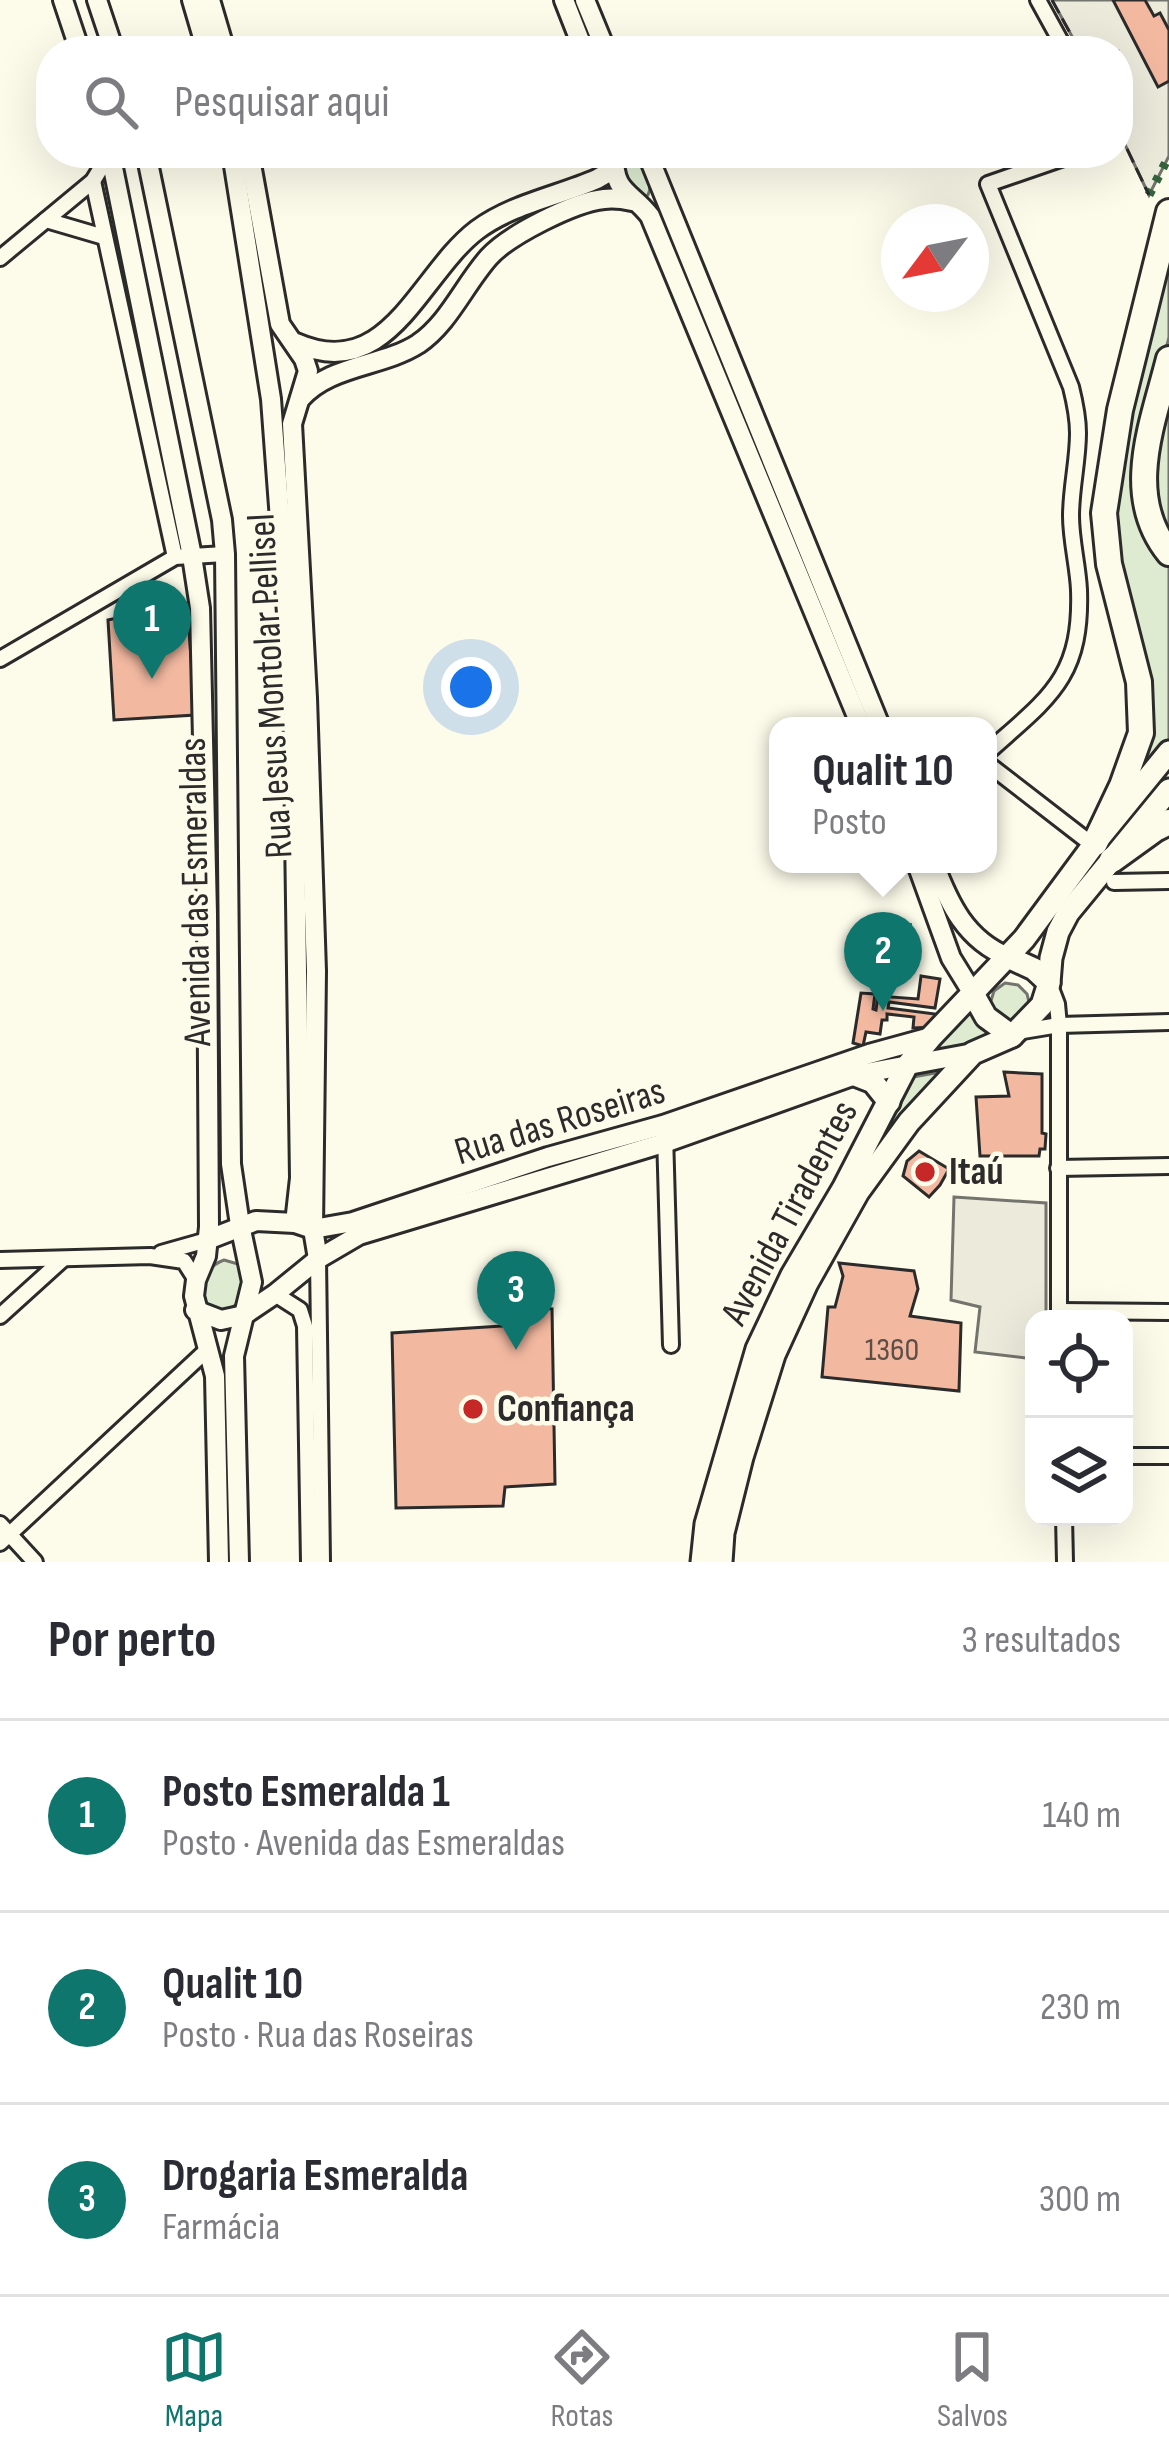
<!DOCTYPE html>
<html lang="pt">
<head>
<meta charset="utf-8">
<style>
  :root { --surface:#fff; --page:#f2f2f3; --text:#2b2b33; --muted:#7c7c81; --line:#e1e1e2; --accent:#0f766e }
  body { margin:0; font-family:"Sofia Sans Condensed",sans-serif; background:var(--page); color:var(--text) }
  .controls { position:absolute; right:36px; bottom:36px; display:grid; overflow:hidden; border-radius:24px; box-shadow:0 12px 48px #0002 }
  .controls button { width:108px; height:108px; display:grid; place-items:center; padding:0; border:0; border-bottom:3px solid var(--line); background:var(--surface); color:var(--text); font:60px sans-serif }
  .compass { position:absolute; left:881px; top:204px; width:108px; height:108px; border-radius:50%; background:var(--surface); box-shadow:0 12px 48px #0002; rotate:238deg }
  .you { position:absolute; left:471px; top:687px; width:42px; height:42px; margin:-30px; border:9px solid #fff; border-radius:50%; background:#1a73e8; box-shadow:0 0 0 18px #1a73e833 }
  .badge { display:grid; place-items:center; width:78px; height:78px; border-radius:50%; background:var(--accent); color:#fff; font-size:39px; font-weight:700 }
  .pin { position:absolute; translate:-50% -99px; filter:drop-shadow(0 3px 6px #0008) }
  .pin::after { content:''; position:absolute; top:63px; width:42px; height:36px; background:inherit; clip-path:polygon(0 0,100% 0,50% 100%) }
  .popup { position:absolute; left:769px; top:717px; width:228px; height:156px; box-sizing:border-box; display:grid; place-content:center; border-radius:24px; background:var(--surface); filter:drop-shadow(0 3px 9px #0005); font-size:39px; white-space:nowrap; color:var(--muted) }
  .popup b { font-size:45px; color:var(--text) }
  .popup::after { content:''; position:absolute; left:50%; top:100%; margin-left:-24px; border:24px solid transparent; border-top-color:var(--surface) }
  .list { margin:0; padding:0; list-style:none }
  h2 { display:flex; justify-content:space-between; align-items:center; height:156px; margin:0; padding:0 48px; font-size:51px }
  h2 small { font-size:39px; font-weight:400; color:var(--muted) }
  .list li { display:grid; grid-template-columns:78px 1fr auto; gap:36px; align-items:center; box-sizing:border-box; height:192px; padding:0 48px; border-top:3px solid var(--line) }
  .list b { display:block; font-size:45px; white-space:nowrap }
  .list p { margin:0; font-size:39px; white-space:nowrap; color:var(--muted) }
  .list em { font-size:39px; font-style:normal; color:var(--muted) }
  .icon { flex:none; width:66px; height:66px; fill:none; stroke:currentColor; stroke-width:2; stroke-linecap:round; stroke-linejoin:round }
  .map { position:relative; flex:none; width:1169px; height:1562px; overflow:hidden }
  .search { position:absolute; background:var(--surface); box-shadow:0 12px 48px #0002; left:36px; right:36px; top:36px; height:132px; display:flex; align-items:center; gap:30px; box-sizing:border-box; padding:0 42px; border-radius:48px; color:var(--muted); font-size:45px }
  .sheet { height:732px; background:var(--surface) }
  nav { display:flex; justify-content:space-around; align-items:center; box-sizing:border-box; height:168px; border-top:3px solid var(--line); background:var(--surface); font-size:33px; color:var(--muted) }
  nav a { display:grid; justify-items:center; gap:6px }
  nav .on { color:var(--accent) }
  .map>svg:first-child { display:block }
  .green { fill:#deebd1; stroke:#74746e; stroke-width:3 }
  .parking { fill:#eceadb; stroke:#74746e; stroke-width:3 }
  .building { fill:#f2b8a0; stroke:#2b2b2b; stroke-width:3 }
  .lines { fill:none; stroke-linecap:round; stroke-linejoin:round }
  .street-casing { stroke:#2b2b2b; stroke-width:20 }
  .secondary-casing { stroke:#2b2b2b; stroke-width:24 }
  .primary-casing { stroke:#2b2b2b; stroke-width:27 }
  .highway-casing { stroke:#2b2b2b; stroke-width:30 }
  .street { stroke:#fdfbea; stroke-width:14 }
  .secondary { stroke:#fdfbea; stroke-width:18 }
  .primary { stroke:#fdfbea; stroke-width:21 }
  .highway { stroke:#fdfbea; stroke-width:24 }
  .hedge { stroke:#34623c; stroke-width:9; stroke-dasharray:6 9; stroke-linecap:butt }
  .fence { stroke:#2b2b2b; stroke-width:3; stroke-dasharray:15 6; stroke-linecap:butt }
  .poi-dot { fill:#c62828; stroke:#fdfbea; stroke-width:4.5 }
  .labels { text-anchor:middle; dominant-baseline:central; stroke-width:9; stroke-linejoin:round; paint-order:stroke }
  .number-label { font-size:33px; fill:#5d4e48 }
  .street-label { font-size:39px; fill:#2b2b2b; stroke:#fdfbea }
  .poi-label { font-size:39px; font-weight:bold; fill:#2b2b2b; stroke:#fdfbea; text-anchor:start }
</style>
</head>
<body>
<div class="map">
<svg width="1169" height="1562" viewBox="0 0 1169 1562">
  <rect width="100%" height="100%" fill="#fdfbea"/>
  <g class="green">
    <path d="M632 155C645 162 654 182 648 195L641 199 631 195 621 162Z"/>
    <polygon points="1169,228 1169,337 1141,448 1169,562 1169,740 1120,801 1138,762 1109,520"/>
    <polygon points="1169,372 1169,547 1147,471"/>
    <polygon points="1005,983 1018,985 1027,994 1030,1006 1013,1023 1000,1021 990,1004 994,991"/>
    <polygon points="971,1008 998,1037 929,1057"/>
    <polygon points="941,1072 844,1205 842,1202 913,1077"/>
    <path d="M224 1260 238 1264C253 1286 244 1305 220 1313L206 1306C200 1287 204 1267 224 1260Z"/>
  </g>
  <g class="parking">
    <polygon points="1052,0 1169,0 1169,156 1149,195 1118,130 1118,51 1080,51"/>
    <polygon points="954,1197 1046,1203 1046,1319 1034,1319 1034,1359 975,1352 980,1307 951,1300"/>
  </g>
  <g class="building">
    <polygon points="1113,0 1145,0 1154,16 1160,13 1169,30 1169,81 1158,87"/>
    <polygon points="187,603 195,715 114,720 108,620"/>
    <polygon points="910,925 908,932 916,935 910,966 900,975 887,973 880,965 872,967 868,962 877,961 880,945 872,941 883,928 892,926 900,930 901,926"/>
    <polygon points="921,976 940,979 935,1008 889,1002 888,1008 935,1014 933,1027 913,1028 914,1017 887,1014 887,1020 882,1020 880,1034 866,1032 863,1046 853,1043 861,993 875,994 873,1009 876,1010 878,996 918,999"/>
    <polygon points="1004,1072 1042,1074 1042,1133 1046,1134 1045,1149 1040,1149 1039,1156 980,1156 976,1097 1009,1096"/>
    <polygon points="919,1151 949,1169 940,1185 929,1197 903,1176 907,1161"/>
    <polygon points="839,1263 914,1271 918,1289 910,1316 961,1323 959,1391 822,1377 828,1307 835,1307 843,1276"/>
    <polygon points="517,1306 552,1309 555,1484 505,1487 503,1506 396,1508 392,1333 517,1325"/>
  </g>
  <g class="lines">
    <defs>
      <g id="street">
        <polyline points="1038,0 1066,51"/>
        <polyline points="93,181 175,557"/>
        <polyline points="46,220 104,237"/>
        <polyline points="0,258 93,181 110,153"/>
        <polyline points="0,659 175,557 225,554"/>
        <path d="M988 752C1048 698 1082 679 1079 590 1078 566 1071 541 1071 516 1071 488 1078 461 1078 433 1078 417 1075 403 1071 387L988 184 1078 153"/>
        <polyline points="988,764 1085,839"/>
        <polyline points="1114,882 1169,881"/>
        <polyline points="1049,983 1057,1004 1059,1025 1059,1319"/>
        <polyline points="1017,1032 1059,1025 1169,1022"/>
        <polyline points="665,1134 671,1345"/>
        <polyline points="1058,1168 1169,1166"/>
        <polyline points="161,1253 207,1240"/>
        <polyline points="318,1259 322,1562"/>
        <polyline points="0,1260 150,1256 184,1261 196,1280"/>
        <polyline points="275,1294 300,1310 305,1326 309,1562"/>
        <polyline points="1059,1311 1169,1312"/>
        <polyline points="0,1316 63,1259"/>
        <polyline points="1124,1456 1169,1456"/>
        <polyline points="1064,1517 1065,1562"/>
        <polyline points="0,1524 35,1562"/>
        <polyline points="0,1543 208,1349"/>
      </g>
      <g id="secondary">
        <polyline points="63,0 80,51"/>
        <polyline points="97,0 114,51"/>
        <polyline points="192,0 207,51"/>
        <polyline points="210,0 225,51"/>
        <polyline points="564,0 584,51"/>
        <polyline points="585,0 606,51"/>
        <polyline points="110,153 192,556 200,608 207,914 209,1227 206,1256 196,1280 194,1296 215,1376 219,1562"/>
        <polyline points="146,153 222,520 225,554 231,1164 240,1225 252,1282 234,1356 239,1562"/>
        <polyline points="232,153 271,399 293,694 300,1178 295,1223"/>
        <polyline points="249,153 280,324 304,359 308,371 292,424 307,698 316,971 313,1229 318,1259"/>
        <path d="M614 153C613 194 630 190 650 216L861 726"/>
        <polyline points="647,153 880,726"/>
        <path d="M296 343C389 384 419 274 477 230 512 204 558 196 597 179L609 172 617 161"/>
        <path d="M300 399C329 365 382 367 418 344 449 323 464 285 489 257 509 235 574 202 604 199 613 198 623 199 632 201"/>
        <polyline points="917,864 951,958 972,992"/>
        <path d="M934 864C949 904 966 940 1008 957"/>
        <polyline points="207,1240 256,1221 295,1223 313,1229 353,1222 548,1157 663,1125 869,1054 931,1037"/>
        <polyline points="195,1310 221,1320 244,1315 275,1294 318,1259 359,1235 667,1142 855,1075 973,1053"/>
      </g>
      <g id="primary">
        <polyline points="1008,957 1034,969 1049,983"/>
        <polyline points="972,992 986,1017 1012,1036"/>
        <polyline points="855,1075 873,1082 889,1102"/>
        <polyline points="702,1562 706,1524 757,1349 792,1275 844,1187 906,1067 931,1037 1024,939 1095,843 1169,752"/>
        <polyline points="721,1562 723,1533 742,1457 774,1355 807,1283 858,1192 909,1122 973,1053 1012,1036 1042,1005 1049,983 1051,958 1058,932 1068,913 1169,790"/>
      </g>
      <g id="highway">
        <path d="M1169 359C1153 423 1122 495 1169 553"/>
        <polyline points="1095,843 1122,786 1141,733 1139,682 1109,564 1104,513 1120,410 1169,212"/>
        <polyline points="1112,860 1155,829 1169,822"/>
      </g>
    </defs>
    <use href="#street" class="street-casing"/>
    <use href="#secondary" class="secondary-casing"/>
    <use href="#primary" class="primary-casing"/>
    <use href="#highway" class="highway-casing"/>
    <use href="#street" class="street"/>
    <use href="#secondary" class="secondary"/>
    <use href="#primary" class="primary"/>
    <use href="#highway" class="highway"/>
    <polyline class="hedge" points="1149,195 1169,156"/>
    <g class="fence">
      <polyline points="1052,0 1080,51"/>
      <polyline points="1118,130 1149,195"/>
    </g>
  </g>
  <g class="poi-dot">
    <circle cx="925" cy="1172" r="12"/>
    <circle cx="473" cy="1409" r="12"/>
  </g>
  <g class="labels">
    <g class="number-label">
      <text x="892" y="1350">1360</text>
    </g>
    <g class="street-label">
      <text transform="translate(271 686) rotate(-93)">Rua Jesus Montolar Pellisel</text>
      <text transform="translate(196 892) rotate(-91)">Avenida das Esmeraldas</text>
      <text transform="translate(560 1122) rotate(-17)">Rua das Roseiras</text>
      <text transform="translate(790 1213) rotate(-62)">Avenida Tiradentes</text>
    </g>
    <g class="poi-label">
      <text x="949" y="1172">Itaú</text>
      <text x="497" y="1409">Confiança</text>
    </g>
  </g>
</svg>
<div class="controls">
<button><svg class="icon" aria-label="locate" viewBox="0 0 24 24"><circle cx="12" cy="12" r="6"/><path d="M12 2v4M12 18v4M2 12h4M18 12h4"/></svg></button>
<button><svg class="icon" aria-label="layers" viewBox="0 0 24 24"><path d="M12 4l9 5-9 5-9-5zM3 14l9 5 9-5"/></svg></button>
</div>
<svg class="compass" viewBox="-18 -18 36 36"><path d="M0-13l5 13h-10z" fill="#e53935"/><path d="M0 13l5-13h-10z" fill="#7c7c81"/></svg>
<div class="you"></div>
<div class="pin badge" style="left:152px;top:679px">1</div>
<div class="pin badge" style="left:883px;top:1011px">2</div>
<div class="popup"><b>Qualit 10</b>Posto</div>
<div class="pin badge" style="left:516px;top:1350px">3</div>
<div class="search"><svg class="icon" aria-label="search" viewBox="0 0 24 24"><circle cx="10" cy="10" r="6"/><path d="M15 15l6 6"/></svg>Pesquisar aqui</div>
</div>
<section class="sheet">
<h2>Por perto<small>3 resultados</small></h2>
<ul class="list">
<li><span class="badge">1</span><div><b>Posto Esmeralda 1</b><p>Posto · Avenida das Esmeraldas</p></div><em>140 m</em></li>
<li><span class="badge">2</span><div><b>Qualit 10</b><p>Posto · Rua das Roseiras</p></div><em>230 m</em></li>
<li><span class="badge">3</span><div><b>Drogaria Esmeralda</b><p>Farmácia</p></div><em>300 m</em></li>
</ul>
</section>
<nav>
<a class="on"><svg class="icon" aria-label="map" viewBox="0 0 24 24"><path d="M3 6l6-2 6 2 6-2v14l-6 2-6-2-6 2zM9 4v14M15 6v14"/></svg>Mapa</a>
<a><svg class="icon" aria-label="directions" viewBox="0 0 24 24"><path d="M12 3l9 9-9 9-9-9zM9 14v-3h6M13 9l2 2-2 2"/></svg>Rotas</a>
<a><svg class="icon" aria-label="saved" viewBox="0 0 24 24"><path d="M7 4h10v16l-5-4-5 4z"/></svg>Salvos</a>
</nav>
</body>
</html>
